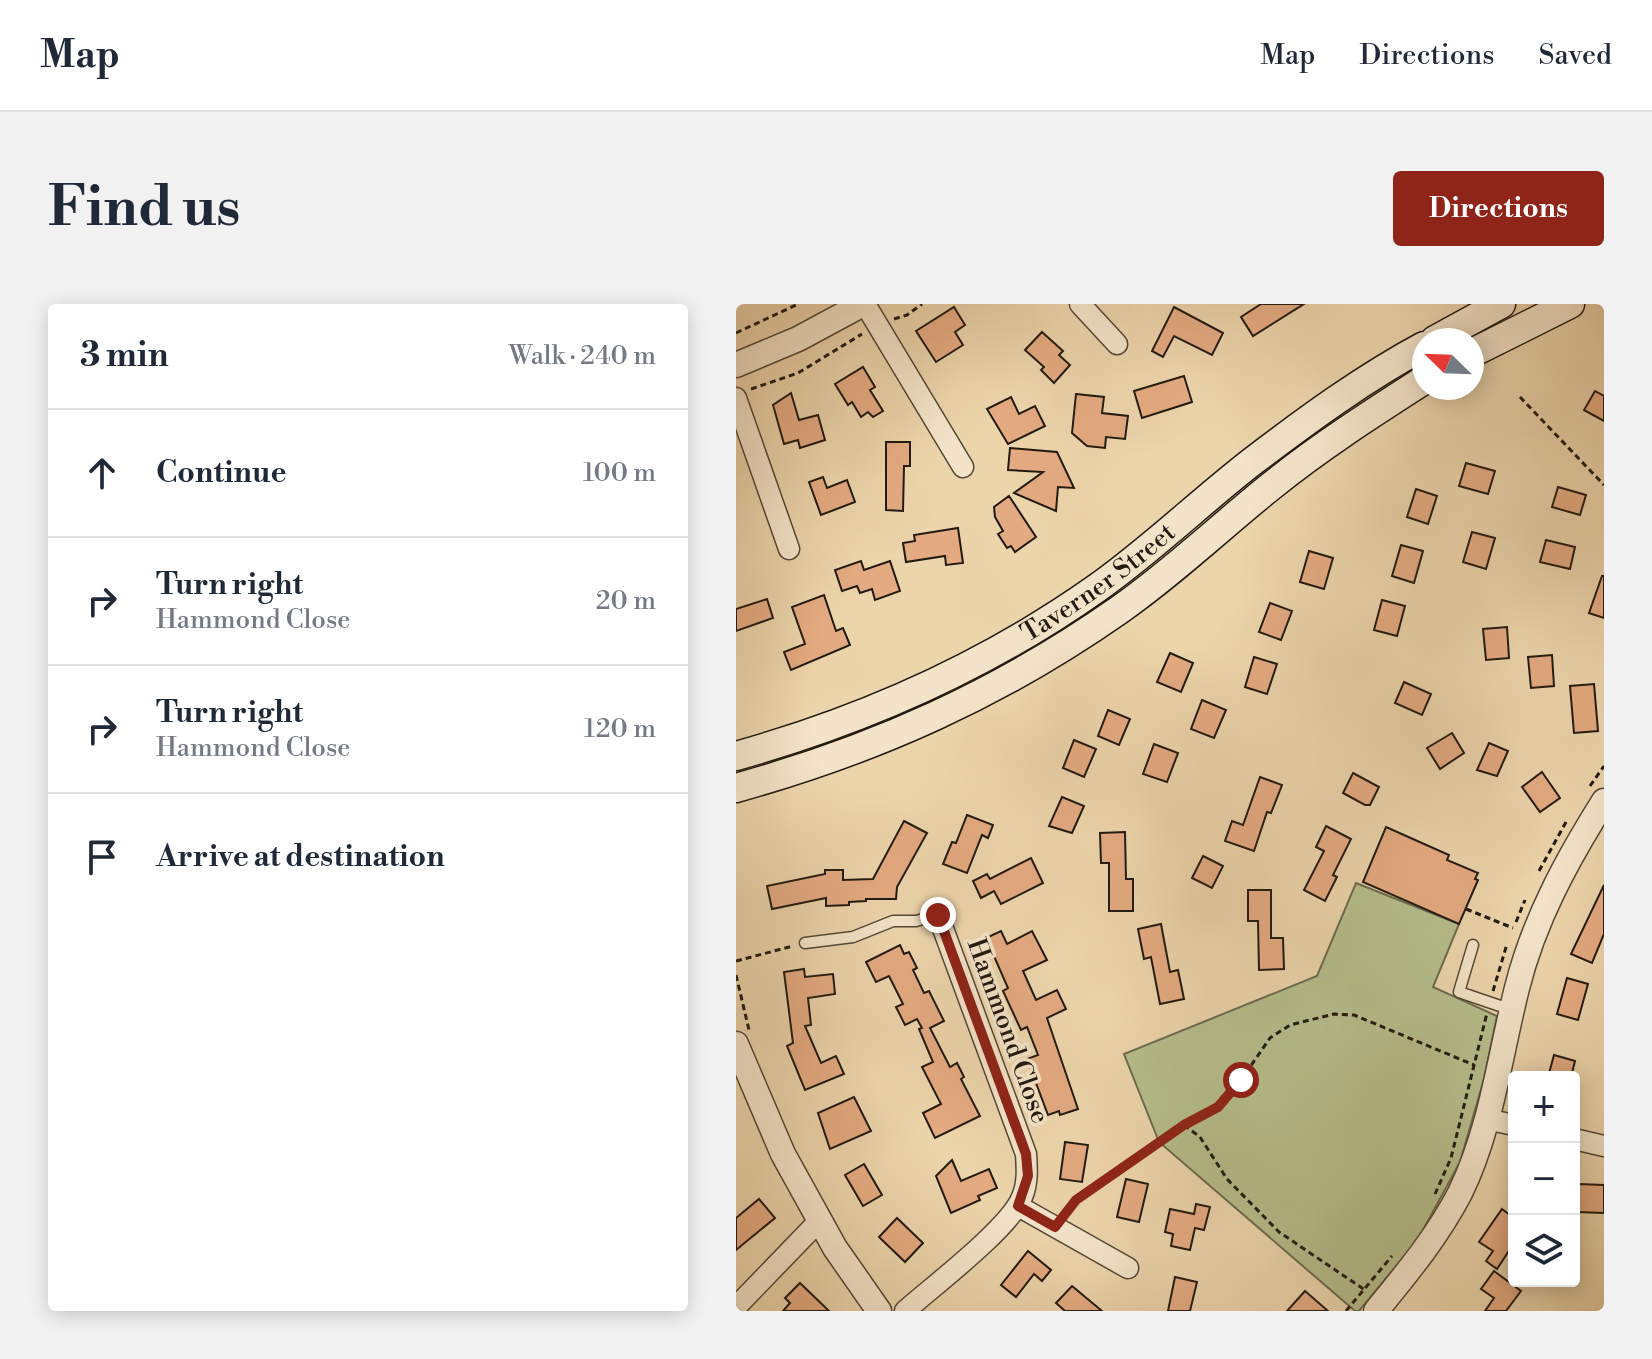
<!DOCTYPE html>
<html lang="en">
<head>
<meta charset="utf-8">
<style>
  :root { --surface:#fff; --page:#f2f2f3; --text:#1f2937; --muted:#747a83; --line:#e0e1e3; --accent:#8f2418 }
  body { margin:0; font-family:"Libre Bodoni",serif; background:var(--page); color:var(--text) }
  .controls { position:absolute; right:24px; bottom:24px; display:grid; overflow:hidden; border-radius:8px; box-shadow:0 4px 20px #0003 }
  .controls button { width:72px; height:72px; display:grid; place-items:center; padding:0; border:0; border-bottom:2px solid var(--line); background:var(--surface); color:var(--text); font:40px sans-serif }
  .compass { position:absolute; left:676px; top:24px; width:72px; height:72px; border-radius:50%; background:var(--surface); box-shadow:0 4px 20px #0003; rotate:293deg }
  .stop { position:absolute; width:24px; height:24px; margin:-18px; border:6px solid #8f2418; border-radius:50%; background:#fff }
  .stop.end { background:#8f2418; border-color:#fff; box-shadow:0 2px 8px #0008 }
  .list { margin:0; padding:0; list-style:none }
  h2 { display:flex; justify-content:space-between; align-items:center; height:104px; margin:0; padding:0 32px; font-size:34px }
  h2 small { font-size:26px; font-weight:400; color:var(--muted) }
  .list li { display:grid; grid-template-columns:52px 1fr auto; gap:24px; align-items:center; box-sizing:border-box; height:128px; padding:0 32px; border-top:2px solid var(--line) }
  .list b { display:block; font-size:30px; white-space:nowrap }
  .list p { margin:0; font-size:26px; white-space:nowrap; color:var(--muted) }
  .list em { font-size:26px; font-style:normal; color:var(--muted) }
  .icon { flex:none; width:44px; height:44px; fill:none; stroke:currentColor; stroke-width:2; stroke-linecap:round; stroke-linejoin:round }
  .map { position:relative; flex:none; width:868px; height:1007px; overflow:hidden; border-radius:8px }
  header { display:flex; align-items:center; gap:48px; box-sizing:border-box; height:112px; padding:0 40px; background:var(--surface); border-bottom:2px solid var(--line) }
  header strong { font-size:38px }
  nav { display:flex; gap:44px; margin-inline-start:auto; font-size:28px }
  .intro { display:flex; align-items:center; justify-content:space-between; box-sizing:border-box; height:192px; padding:0 48px }
  h1 { margin:0; font-size:56px }
  .button { padding:20px 36px; border-radius:8px; background:var(--accent); color:#fff; font-size:28px; font-weight:700 }
  main { display:flex; gap:48px; padding:0 48px }
  aside { flex:1; background:var(--surface); border-radius:8px; box-shadow:0 4px 20px #0003 }
  .map>svg:first-child { display:block }
  .green { fill:#b5bd8b; stroke:#6c6c4e; stroke-width:2 }
  .building { fill:#e4aa81; stroke:#221a10; stroke-width:2 }
  .lines { fill:none; stroke-linecap:round; stroke-linejoin:round }
  .service-casing { stroke:#544837; stroke-width:13 }
  .minor-casing { stroke:#544837; stroke-width:23 }
  .tertiary-casing { stroke:#544837; stroke-width:27 }
  .secondary-casing { stroke:#221a10; stroke-width:31 }
  .path { stroke:#221a10; stroke-width:3; stroke-dasharray:6 4; stroke-linecap:butt }
  .service { stroke:#f3e3c8; stroke-width:10 }
  .minor { stroke:#f3e3c8; stroke-width:20 }
  .tertiary { stroke:#f3e3c8; stroke-width:24 }
  .secondary { stroke:#f3e3c8; stroke-width:28 }
  .route { stroke:#8f2418; stroke-width:10 }
  .labels { text-anchor:middle; dominant-baseline:central; stroke-width:7; stroke-linejoin:round; paint-order:stroke }
  .street-label { font-size:26px; fill:#221a10; stroke:#f3e3c8 }
</style>
</head>
<body>
<header>
<strong>Map</strong>
<nav><a>Map</a><a>Directions</a><a>Saved</a></nav>
</header>
<div class="intro"><h1>Find us</h1><a class="button">Directions</a></div>
<main>
<aside>
<h2>3 min<small>Walk · 240 m</small></h2>
<ul class="list">
<li><svg class="icon" aria-label="ahead" viewBox="0 0 24 24"><path d="M12 20V5M6 11l6-6 6 6"/></svg><div><b>Continue</b></div><em>100 m</em></li>
<li><svg class="icon" aria-label="right" viewBox="0 0 24 24"><path d="M7 20v-9h11M14 6l5 5-5 5"/></svg><div><b>Turn right</b><p>Hammond Close</p></div><em>20 m</em></li>
<li><svg class="icon" aria-label="right" viewBox="0 0 24 24"><path d="M7 20v-9h11M14 6l5 5-5 5"/></svg><div><b>Turn right</b><p>Hammond Close</p></div><em>120 m</em></li>
<li><svg class="icon" aria-label="arrive" viewBox="0 0 24 24"><path d="M6 21V4h12l-3 4 3 4H6"/></svg><div><b>Arrive at destination</b></div></li>
</ul>
</aside>
<div class="map">
<svg width="868" height="1007" viewBox="0 0 868 1007">
  <rect width="100%" height="100%" fill="#ecd4ab"/>
  <filter id="stains"><feTurbulence type="fractalNoise" baseFrequency=".0025" numOctaves="4"/><feColorMatrix values="0 0 0 0 .2 0 0 0 0 .09 0 0 0 0 .02 0 0 0 .5 -.17"/></filter>
  <radialGradient id="worn" r=".72"><stop offset=".6" stop-color="#630" stop-opacity="0"/><stop offset="1" stop-color="#630" stop-opacity=".3"/></radialGradient>
  <polygon class="green" points="620,579 723,620 697,683 761,712 748,775 724,858 681,937 623,1007 619,1007 423,838 388,750 581,672"/>
  <g class="building">
    <polygon points="525,0 568,0 517,32 505,13"/>
    <polygon points="218,3 229,21 219,28 227,41 200,58 180,27"/>
    <polygon points="438,3 487,29 476,51 438,32 427,53 416,47"/>
    <polygon points="306,28 327,47 323,51 334,61 318,79 305,66 308,63 289,46"/>
    <polygon points="127,63 139,83 134,86 147,107 137,113 132,108 125,113 116,98 112,101 99,80"/>
    <polygon points="448,72 456,98 406,114 398,87"/>
    <polygon points="859,87 868,92 868,117 848,106"/>
    <polygon points="55,89 63,116 82,111 89,136 64,144 62,136 48,140 37,101"/>
    <polygon points="340,90 368,93 366,109 392,112 389,135 370,133 369,144 351,142 336,129"/>
    <polygon points="275,93 283,110 299,102 309,122 272,140 251,105"/>
    <polygon points="150,138 174,138 174,162 168,162 167,207 150,206"/>
    <polygon points="274,144 321,148 338,184 322,183 320,207 278,189 307,168 272,166"/>
    <polygon points="730,159 759,167 752,190 723,182"/>
    <polygon points="87,173 91,184 111,176 119,198 85,211 73,178"/>
    <polygon points="822,183 850,191 844,211 816,203"/>
    <polygon points="680,185 701,192 692,220 671,213"/>
    <polygon points="273,192 300,233 279,248 275,242 271,244 262,230 267,227 259,213 258,203"/>
    <polygon points="222,224 227,259 210,261 209,252 170,258 167,239 179,237 178,231"/>
    <polygon points="736,228 759,234 750,265 727,258"/>
    <polygon points="810,236 839,243 834,265 804,258"/>
    <polygon points="665,241 687,247 678,279 656,272"/>
    <polygon points="573,247 597,254 588,285 564,278"/>
    <polygon points="125,257 128,266 154,257 164,287 139,296 136,285 124,289 121,282 106,287 99,266"/>
    <polygon points="866,272 868,272 868,314 853,309"/>
    <polygon points="88,291 100,327 107,324 114,341 55,366 48,348 69,340 56,303"/>
    <polygon points="31,295 37,314 0,327 0,305"/>
    <polygon points="646,296 669,302 661,332 638,326"/>
    <polygon points="534,299 556,307 545,336 523,328"/>
    <polygon points="771,323 773,354 750,356 747,325"/>
    <polygon points="434,349 457,359 445,388 421,378"/>
    <polygon points="816,351 818,382 795,384 792,353"/>
    <polygon points="518,353 541,360 531,390 509,383"/>
    <polygon points="668,378 695,390 686,411 659,399"/>
    <polygon points="858,380 862,427 838,429 834,382"/>
    <polygon points="466,396 490,406 478,434 455,425"/>
    <polygon points="372,406 394,415 383,441 362,432"/>
    <polygon points="716,429 728,449 704,465 691,444"/>
    <polygon points="338,436 360,445 348,473 327,464"/>
    <polygon points="753,439 772,447 761,472 741,466"/>
    <polygon points="418,440 442,449 431,478 407,470"/>
    <polygon points="806,468 824,494 804,508 786,483"/>
    <polygon points="617,469 643,483 634,501 629,501 607,489"/>
    <polygon points="524,473 546,481 535,509 531,508 518,547 489,537 496,517 507,521"/>
    <polygon points="326,493 348,502 336,529 313,522"/>
    <polygon points="231,511 257,521 252,534 246,531 231,569 207,560 216,538 220,539"/>
    <polygon points="168,517 191,529 161,583 160,595 130,595 130,597 113,598 113,601 90,602 90,594 36,605 31,582 89,570 89,566 107,566 107,576 137,575"/>
    <polygon points="590,522 615,535 597,571 601,573 589,597 568,586 588,547 580,543"/>
    <polygon points="650,523 713,551 711,556 742,569 739,575 742,576 723,620 627,578"/>
    <polygon points="389,528 390,575 397,575 397,607 373,607 373,559 365,559 364,529"/>
    <polygon points="467,552 487,562 476,584 456,574"/>
    <polygon points="295,554 307,579 265,600 258,587 245,594 237,577 251,570 254,575"/>
    <polygon points="868,581 868,630 856,659 835,650"/>
    <polygon points="512,586 535,586 535,634 547,634 548,665 523,666 522,617 512,617"/>
    <polygon points="425,620 434,668 442,666 448,695 424,700 415,653 408,655 402,625"/>
    <polygon points="265,627 271,640 296,627 311,656 287,667 300,696 321,686 330,705 311,714 342,805 324,811 323,807 312,811 291,755 302,751 291,723 285,726 267,687 272,684 250,634"/>
    <polygon points="164,641 168,650 173,648 181,664 177,666 188,689 193,687 208,717 194,724 214,763 221,759 228,773 225,775 244,812 199,834 187,809 205,800 186,763 197,758 183,725 186,724 181,715 169,721 160,703 167,700 153,672 140,678 130,658"/>
    <polygon points="68,665 69,673 97,670 99,690 72,694 75,721 69,722 85,759 100,752 108,770 69,786 51,742 57,739 48,668"/>
    <polygon points="831,674 852,680 842,716 821,710"/>
    <polygon points="818,751 839,757 835,773 812,773"/>
    <polygon points="118,793 135,827 94,845 82,809"/>
    <polygon points="329,838 352,841 346,878 324,875"/>
    <polygon points="216,856 225,877 253,865 261,884 242,892 244,896 215,909 200,872"/>
    <polygon points="128,860 146,891 127,902 109,871"/>
    <polygon points="390,875 412,880 403,918 381,913"/>
    <polygon points="843,880 868,881 868,909 841,908"/>
    <polygon points="23,895 39,914 0,946 0,914"/>
    <polygon points="460,900 474,903 468,926 459,924 454,946 435,942 437,930 429,928 434,905 458,910"/>
    <polygon points="766,905 778,914 778,939 761,965 750,957 757,947 743,938"/>
    <polygon points="161,914 187,939 169,958 143,933"/>
    <polygon points="292,947 315,966 306,977 298,970 280,993 265,981"/>
    <polygon points="758,967 785,987 770,1007 749,1007 758,994 745,985"/>
    <polygon points="439,973 461,978 454,1007 432,1007"/>
    <polygon points="64,979 93,1007 47,1007 54,999 49,994"/>
    <polygon points="336,982 366,1007 329,1007 320,999"/>
    <polygon points="569,987 592,1007 551,1007"/>
  </g>
  <g class="lines">
    <defs>
      <g id="service">
        <polyline points="69,639 117,633 157,617 180,617 202,611"/>
        <polyline points="737,641 723,688 776,706"/>
      </g>
      <g id="minor">
        <polyline points="129,0 227,163"/>
        <polyline points="344,0 381,40"/>
        <polyline points="0,94 53,245"/>
        <polyline points="750,815 778,821"/>
        <polyline points="838,835 868,842"/>
        <polyline points="282,902 392,964"/>
        <polyline points="0,1003 83,917"/>
        <path d="M169 1007C196 983 275 923 286 893 292 879 291 865 290 850L202 611"/>
      </g>
      <g id="tertiary">
        <polyline points="0,61 62,35 127,0"/>
        <polyline points="0,740 47,850 99,944 143,1007"/>
        <path d="M640 1007C671 969 701 933 724 889 755 826 764 751 781 684 798 616 831 556 868 497"/>
      </g>
      <g id="secondary">
        <polyline points="699,36 765,0"/>
        <polyline points="736,49 834,0"/>
        <path id="s1" d="M0 452C129 416 252 361 361 284 416 245 464 198 517 157 571 116 628 74 688 42"/>
        <path d="M0 484C140 445 263 390 383 306 436 269 483 224 534 183 582 144 635 110 688 76"/>
      </g>
    </defs>
    <use href="#service" class="service-casing"/>
    <use href="#minor" class="minor-casing"/>
    <use href="#tertiary" class="tertiary-casing"/>
    <use href="#secondary" class="secondary-casing"/>
    <g class="path">
      <polyline points="158,15 171,11 186,0"/>
      <polyline points="0,29 62,0"/>
      <polyline points="15,85 62,69 126,30"/>
      <polyline points="784,93 868,181"/>
      <polyline points="854,482 868,462"/>
      <polyline points="803,567 830,518"/>
      <polyline points="730,605 777,624"/>
      <polyline points="780,618 789,596"/>
      <polyline points="0,657 57,642"/>
      <polyline points="0,671 13,726"/>
      <polyline points="757,687 771,640"/>
      <polyline points="448,821 464,833 491,875 543,928 629,986"/>
      <polyline points="699,890 715,854 751,709"/>
      <polyline points="330,909 340,896 448,821 482,803 505,776 534,734 554,721 598,710 618,711 738,761"/>
      <polyline points="610,1007 656,952"/>
    </g>
    <use href="#service" class="service"/>
    <use href="#minor" class="minor"/>
    <use href="#tertiary" class="tertiary"/>
    <use href="#secondary" class="secondary"/>
  </g>
  <g class="lines">
    <polyline class="route" points="202,611 290,850 292,872 282,902 319,923 340,896 448,821 482,803 505,776"/>
  </g>
  <g class="labels">
    <g class="street-label">
      <text stroke="none"><textPath href="#s1" startOffset="404">Taverner Street</textPath></text>
      <text transform="translate(272 727) rotate(70)">Hammond Close</text>
    </g>
  </g>
  <rect width="100%" height="100%" filter="url(#stains)"/>
  <rect width="100%" height="100%" fill="url(#worn)"/>
</svg>
<div class="controls">
<button>+</button>
<button>−</button>
<button><svg class="icon" aria-label="layers" viewBox="0 0 24 24"><path d="M12 4l9 5-9 5-9-5zM3 14l9 5 9-5"/></svg></button>
</div>
<svg class="compass" viewBox="-18 -18 36 36"><path d="M0-13l5 13h-10z" fill="#e53935"/><path d="M0 13l5-13h-10z" fill="#747a83"/></svg>
<div class="stop" style="left:505px;top:776px"></div>
<div class="stop end" style="left:202px;top:611px"></div>
</div>
</main>
</body>
</html>
